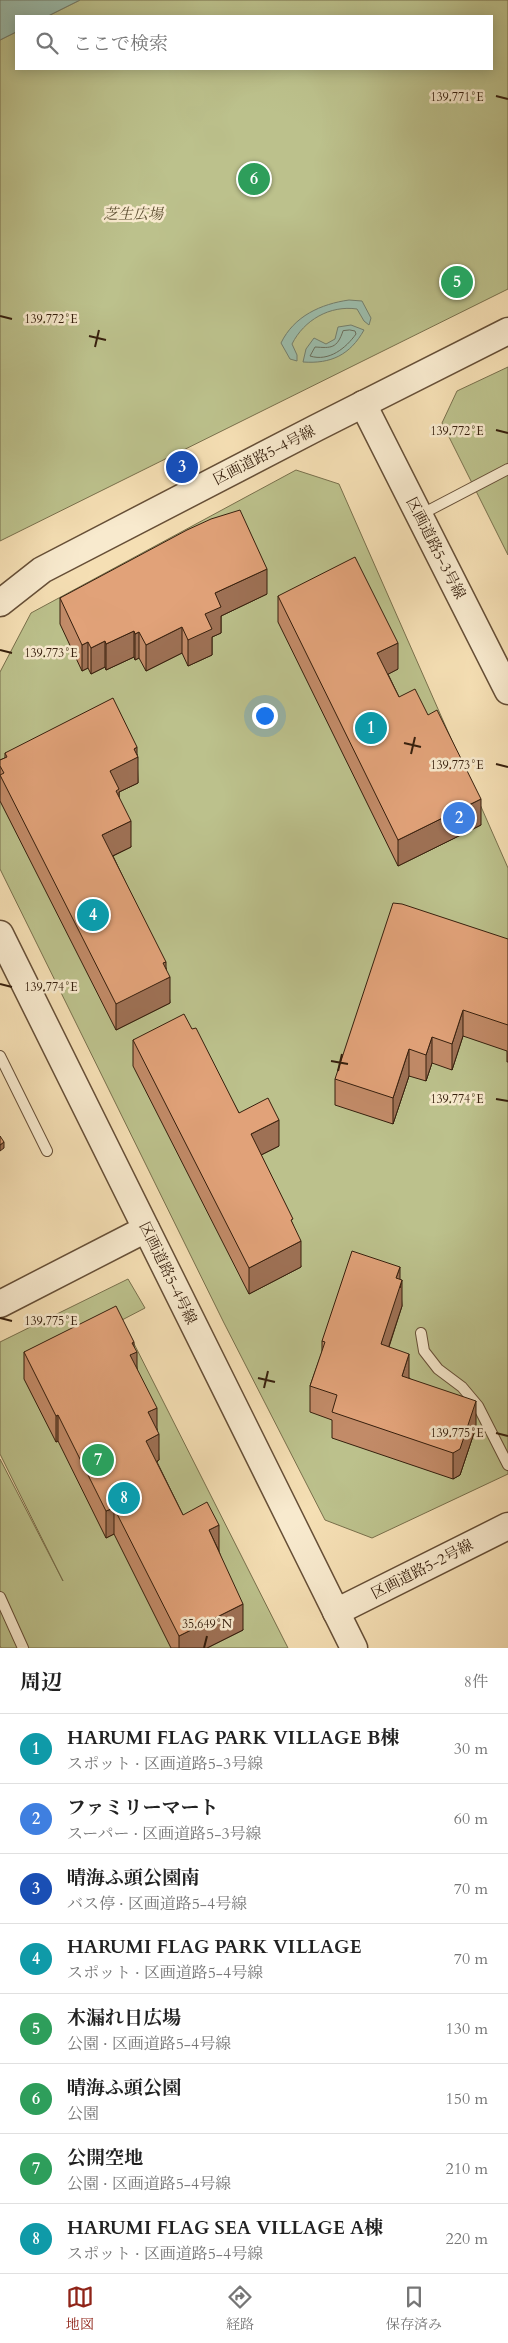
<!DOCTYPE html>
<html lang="ja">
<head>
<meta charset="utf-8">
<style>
  :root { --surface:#fff; --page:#f2f2f2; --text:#222; --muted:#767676; --line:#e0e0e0; --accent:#8f2418 }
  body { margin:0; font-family:Cardo,"Noto Serif JP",serif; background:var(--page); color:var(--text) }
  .you { position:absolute; left:264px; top:715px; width:18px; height:18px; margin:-12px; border:4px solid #fff; border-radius:50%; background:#1a73e8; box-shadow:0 0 0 8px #1a73e833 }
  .badge { display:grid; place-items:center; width:32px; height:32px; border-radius:50%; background:var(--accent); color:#fff; font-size:16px; font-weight:700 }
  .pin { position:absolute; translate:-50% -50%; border:2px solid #fff; box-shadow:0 1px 5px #0006 }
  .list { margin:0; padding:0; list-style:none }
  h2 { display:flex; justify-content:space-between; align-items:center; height:65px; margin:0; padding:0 20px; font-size:21px }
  h2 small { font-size:16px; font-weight:400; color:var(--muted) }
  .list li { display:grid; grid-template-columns:32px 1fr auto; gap:15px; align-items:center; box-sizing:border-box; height:70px; padding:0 20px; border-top:1px solid var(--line) }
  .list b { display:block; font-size:19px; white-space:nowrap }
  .list p { margin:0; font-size:16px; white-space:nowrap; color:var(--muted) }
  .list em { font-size:16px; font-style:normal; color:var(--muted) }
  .icon { flex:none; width:28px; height:28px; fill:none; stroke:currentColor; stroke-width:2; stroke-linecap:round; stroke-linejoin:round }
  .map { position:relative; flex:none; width:508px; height:1648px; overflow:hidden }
  .search { position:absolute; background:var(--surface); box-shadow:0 2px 12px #0003; left:15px; right:15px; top:15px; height:55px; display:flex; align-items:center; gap:12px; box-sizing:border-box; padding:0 18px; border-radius:0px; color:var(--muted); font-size:19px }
  .sheet { height:625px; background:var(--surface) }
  nav { display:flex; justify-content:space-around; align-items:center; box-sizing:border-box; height:70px; border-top:1px solid var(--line); background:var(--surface); font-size:14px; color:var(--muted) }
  nav a { display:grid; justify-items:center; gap:2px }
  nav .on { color:var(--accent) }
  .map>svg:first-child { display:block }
  .green { fill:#bcc18c; stroke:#79704c }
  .water { fill:#9cbdac; stroke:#737e6c }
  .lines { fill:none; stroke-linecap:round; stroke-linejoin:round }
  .shore { stroke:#696e5c; stroke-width:1 }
  .service-casing { stroke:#664f37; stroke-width:12 }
  .tertiary-casing { stroke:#664f37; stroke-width:29 }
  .service { stroke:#f8eace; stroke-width:10 }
  .tertiary { stroke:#f8eace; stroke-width:26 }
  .wall { fill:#c28b68; stroke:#361f0d }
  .shaded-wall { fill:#9e7155; stroke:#361f0d }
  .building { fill:#e1a279; stroke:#361f0d }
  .ticks { fill:none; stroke:#361f0d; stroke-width:2 }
  .labels { text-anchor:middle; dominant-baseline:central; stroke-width:5; stroke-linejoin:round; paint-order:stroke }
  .park-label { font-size:15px; font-style:italic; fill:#5e5033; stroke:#f8eace }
  .street-label { font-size:15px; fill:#361f0d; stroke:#f8eace }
  .ticks-label { font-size:12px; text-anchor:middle; fill:#361f0d; stroke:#f8eace; stroke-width:5; stroke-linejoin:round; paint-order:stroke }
</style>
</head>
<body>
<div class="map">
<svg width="508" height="1648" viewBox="0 0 508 1648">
  <rect width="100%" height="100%" fill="#f5dfb4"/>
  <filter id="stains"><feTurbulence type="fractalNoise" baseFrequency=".004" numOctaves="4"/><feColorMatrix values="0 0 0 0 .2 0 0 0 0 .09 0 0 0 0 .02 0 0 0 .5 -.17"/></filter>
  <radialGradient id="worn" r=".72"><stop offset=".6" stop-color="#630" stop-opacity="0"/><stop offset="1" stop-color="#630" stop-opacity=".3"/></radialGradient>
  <g class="green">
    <polygon points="80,0 508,0 508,289 0,541 0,40 16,32 16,69 492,69 492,16 48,16"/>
    <polygon points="508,367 508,555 442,423 457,391"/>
    <polygon points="296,470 339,484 508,868 508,1474 372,1538 325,1520 224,1323 0,869 0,672 31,613"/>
    <polygon points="128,1279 145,1308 122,1320 288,1648 1,1648 0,1646 0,1459 63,1581 0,1454 0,1342"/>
  </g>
  <g class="water">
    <polygon points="0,0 80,0 48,16 16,16 16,32 0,40"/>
    <path d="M349 300 362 301 371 318 369 325 364 321 357 309C330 305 304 320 292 344L297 355V361L290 359 281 343C294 316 321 304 349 300Z"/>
    <path d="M351 325 364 330C350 355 331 364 303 362L306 349 314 338 326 344 335 339 338 327Z"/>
  </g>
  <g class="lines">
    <path class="shore" d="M350 330 355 331 356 334C346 348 329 362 310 356L315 347C331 348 337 349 343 331Z"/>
    <defs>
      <g id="service">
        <polyline points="420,515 508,469"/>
        <polyline points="0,1056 47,1151"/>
        <polyline points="421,1333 424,1351 438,1369 462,1387 478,1406 508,1465"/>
        <polyline points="0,1597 23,1648"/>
      </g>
      <g id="tertiary">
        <polyline points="363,404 508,691"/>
        <polyline points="0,603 42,570 316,428 508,331"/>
        <polyline points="0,934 354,1648"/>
        <polyline points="0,1304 146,1229"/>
        <polyline points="336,1612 508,1526"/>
      </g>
    </defs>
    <use href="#service" class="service-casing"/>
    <use href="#tertiary" class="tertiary-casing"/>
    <use href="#service" class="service"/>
    <use href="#tertiary" class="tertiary"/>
  </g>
  <g class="wall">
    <polygon points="267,594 221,616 221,633 212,637 212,655 188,666 182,653 146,671 139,658 135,660 134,657 106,670 105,667 91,674 88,668 82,671 60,624 60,598"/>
    <polygon points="278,596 398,669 388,674 399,697 481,825 398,866 278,622"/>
    <polygon points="5,753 137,754 138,783 119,792 119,798 131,847 113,856 166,968 170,1003 116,1030 0,801 0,760 5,758"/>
    <polygon points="508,939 508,1062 507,1062 507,1051 463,1036 452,1070 432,1063 426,1081 409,1076 393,1124 335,1105 335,1079"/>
    <polygon points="192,1029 239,1113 279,1146 261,1155 293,1225 301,1267 249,1294 133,1066 133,1040"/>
    <polygon points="400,1279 402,1306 389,1347 409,1378 476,1427 460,1475 453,1479 332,1438 332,1420 310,1412 310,1386 322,1352 322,1341"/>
    <polygon points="134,1347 137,1369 157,1429 159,1460 157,1462 183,1515 219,1551 243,1630 207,1648 171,1648 114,1534 106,1538 58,1441 56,1442 24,1379 24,1352"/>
  </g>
  <g class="shaded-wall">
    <polygon points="267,569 267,594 221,616 221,633 212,637 212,655 188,666 188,640 205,614 215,593"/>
    <polygon points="182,627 182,653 146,671 146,645"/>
    <polygon points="134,631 134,657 106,670 106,644"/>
    <polygon points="139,632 139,658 135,660 135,634"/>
    <polygon points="105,641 105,667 91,674 91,648"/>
    <polygon points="88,642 88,668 82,671 82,645"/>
    <polygon points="398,643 398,669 377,680 377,653"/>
    <polygon points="137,747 137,758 138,757 138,783 119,792 119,815 110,771"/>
    <polygon points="481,799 481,825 398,866 398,840"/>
    <polygon points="131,821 131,847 102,861 102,835"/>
    <polygon points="166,962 166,979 170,977 170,1003 116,1030 116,1004 163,963"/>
    <polygon points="463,1010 463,1036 452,1070 452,1044"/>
    <polygon points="432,1037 432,1063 426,1081 426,1055"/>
    <polygon points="409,1049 409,1076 393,1124 393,1098"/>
    <polygon points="279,1120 279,1146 251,1160 251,1134"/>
    <polygon points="4,1142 4,1148 0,1151 0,1145"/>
    <polygon points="301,1241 301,1267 249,1294 249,1268"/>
    <polygon points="400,1267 400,1288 402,1280 402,1306 381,1370 381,1344 396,1278"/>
    <polygon points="134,1342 134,1353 137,1352 137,1378 130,1355 132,1343"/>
    <polygon points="409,1354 409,1380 402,1376"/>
    <polygon points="476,1401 476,1427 460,1475 453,1479 453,1453"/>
    <polygon points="157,1408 157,1434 148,1412"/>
    <polygon points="58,1415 58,1441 56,1442 56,1416"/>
    <polygon points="159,1434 159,1460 146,1467 146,1441"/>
    <polygon points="114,1508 114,1534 106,1538 106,1511"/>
    <polygon points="219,1525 219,1551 209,1530"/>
    <polygon points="243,1604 243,1630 207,1648 179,1648 179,1636"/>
  </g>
  <g class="building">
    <polygon points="240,510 267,569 215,593 221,607 205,614 212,629 188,640 182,627 146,645 139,632 135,634 134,631 106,644 105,641 91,648 88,642 82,645 60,598 187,530 211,519"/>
    <polygon points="355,557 398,643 377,653 399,697 415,689 428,715 437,710 481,799 398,840 278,596"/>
    <polygon points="113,698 137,747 134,749 138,757 110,771 119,789 116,791 131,821 102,835 166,962 163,963 170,977 116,1004 0,775 4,773 0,766 0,760 7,757 5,753"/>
    <polygon points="393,903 402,904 508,939 508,1025 463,1010 452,1044 432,1037 426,1055 409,1049 393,1098 335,1079"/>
    <polygon points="184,1014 192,1029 196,1028 239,1113 268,1098 279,1120 251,1134 293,1219 291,1220 301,1241 249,1268 133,1040"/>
    <polygon points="0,1136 4,1142 0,1145"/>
    <polygon points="352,1251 400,1267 396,1278 402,1280 381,1344 409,1354 402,1376 476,1401 460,1449 453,1453 332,1412 337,1395 310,1386 325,1342 322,1341"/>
    <polygon points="116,1306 134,1342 132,1343 137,1352 130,1355 157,1408 148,1412 159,1434 146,1441 183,1515 207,1502 219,1525 209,1530 243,1604 179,1636 114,1508 106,1511 58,1415 56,1416 24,1352"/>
  </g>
  <path class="ticks" d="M496 96 508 99M0 316 12 319M89 336 106 340M95 347 99 330M496 430 508 433M0 650 12 653M404 743 421 747M411 754 415 737M496 764 508 767M0 984 12 987M331 1061 348 1064M338 1071 342 1054M496 1099 508 1101M0 1318 12 1321M258 1378 275 1382M264 1388 268 1371M496 1433 508 1436M204 1648 207 1636"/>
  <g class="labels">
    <g class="park-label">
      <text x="133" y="214">芝生広場</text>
    </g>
    <g class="street-label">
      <text transform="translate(264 455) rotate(-27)">区画道路5-4号線</text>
      <text transform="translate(436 548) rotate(63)">区画道路5-3号線</text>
      <text transform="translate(168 1273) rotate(64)">区画道路5-4号線</text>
      <text transform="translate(422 1569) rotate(-27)">区画道路5-2号線</text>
    </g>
  </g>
  <g class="ticks-label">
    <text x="457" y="101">139.771°E</text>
    <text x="51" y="323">139.772°E</text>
    <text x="457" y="435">139.772°E</text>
    <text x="51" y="657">139.773°E</text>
    <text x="457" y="769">139.773°E</text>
    <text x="51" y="991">139.774°E</text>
    <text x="457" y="1103">139.774°E</text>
    <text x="51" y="1325">139.775°E</text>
    <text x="457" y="1437">139.775°E</text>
    <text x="207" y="1628">35.649°N</text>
  </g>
  <rect width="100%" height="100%" filter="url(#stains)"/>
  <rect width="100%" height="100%" fill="url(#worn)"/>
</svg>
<div class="you"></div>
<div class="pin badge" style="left:371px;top:728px;background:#0f9aa8">1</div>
<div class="pin badge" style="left:459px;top:818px;background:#3f7fe0">2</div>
<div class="pin badge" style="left:182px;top:467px;background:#1a4fb4">3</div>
<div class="pin badge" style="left:93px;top:915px;background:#0f9aa8">4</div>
<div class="pin badge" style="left:457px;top:282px;background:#2e9e5b">5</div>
<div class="pin badge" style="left:254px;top:179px;background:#2e9e5b">6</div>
<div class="pin badge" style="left:98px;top:1460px;background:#2e9e5b">7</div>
<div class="pin badge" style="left:124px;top:1498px;background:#0f9aa8">8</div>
<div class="search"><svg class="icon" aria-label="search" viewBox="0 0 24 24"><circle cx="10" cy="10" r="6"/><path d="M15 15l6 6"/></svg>ここで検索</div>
</div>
<section class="sheet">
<h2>周辺<small>8件</small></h2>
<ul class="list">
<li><span class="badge" style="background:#0f9aa8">1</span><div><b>HARUMI FLAG PARK VILLAGE B棟</b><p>スポット · 区画道路5-3号線</p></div><em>30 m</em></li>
<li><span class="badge" style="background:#3f7fe0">2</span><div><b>ファミリーマート</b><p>スーパー · 区画道路5-3号線</p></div><em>60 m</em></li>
<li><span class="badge" style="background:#1a4fb4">3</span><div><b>晴海ふ頭公園南</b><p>バス停 · 区画道路5-4号線</p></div><em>70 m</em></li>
<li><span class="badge" style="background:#0f9aa8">4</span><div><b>HARUMI FLAG PARK VILLAGE</b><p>スポット · 区画道路5-4号線</p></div><em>70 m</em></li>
<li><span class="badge" style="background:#2e9e5b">5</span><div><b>木漏れ日広場</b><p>公園 · 区画道路5-4号線</p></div><em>130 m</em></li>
<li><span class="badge" style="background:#2e9e5b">6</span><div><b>晴海ふ頭公園</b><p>公園</p></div><em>150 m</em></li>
<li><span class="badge" style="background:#2e9e5b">7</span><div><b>公開空地</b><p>公園 · 区画道路5-4号線</p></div><em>210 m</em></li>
<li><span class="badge" style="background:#0f9aa8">8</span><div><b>HARUMI FLAG SEA VILLAGE A棟</b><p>スポット · 区画道路5-4号線</p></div><em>220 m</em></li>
</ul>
</section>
<nav>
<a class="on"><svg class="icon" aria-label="map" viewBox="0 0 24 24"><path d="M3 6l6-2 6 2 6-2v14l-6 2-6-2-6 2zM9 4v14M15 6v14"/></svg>地図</a>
<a><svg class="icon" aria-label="directions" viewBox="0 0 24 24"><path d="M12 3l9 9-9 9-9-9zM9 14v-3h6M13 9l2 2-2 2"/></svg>経路</a>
<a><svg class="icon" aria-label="saved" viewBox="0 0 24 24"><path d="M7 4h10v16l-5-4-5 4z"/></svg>保存済み</a>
</nav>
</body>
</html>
